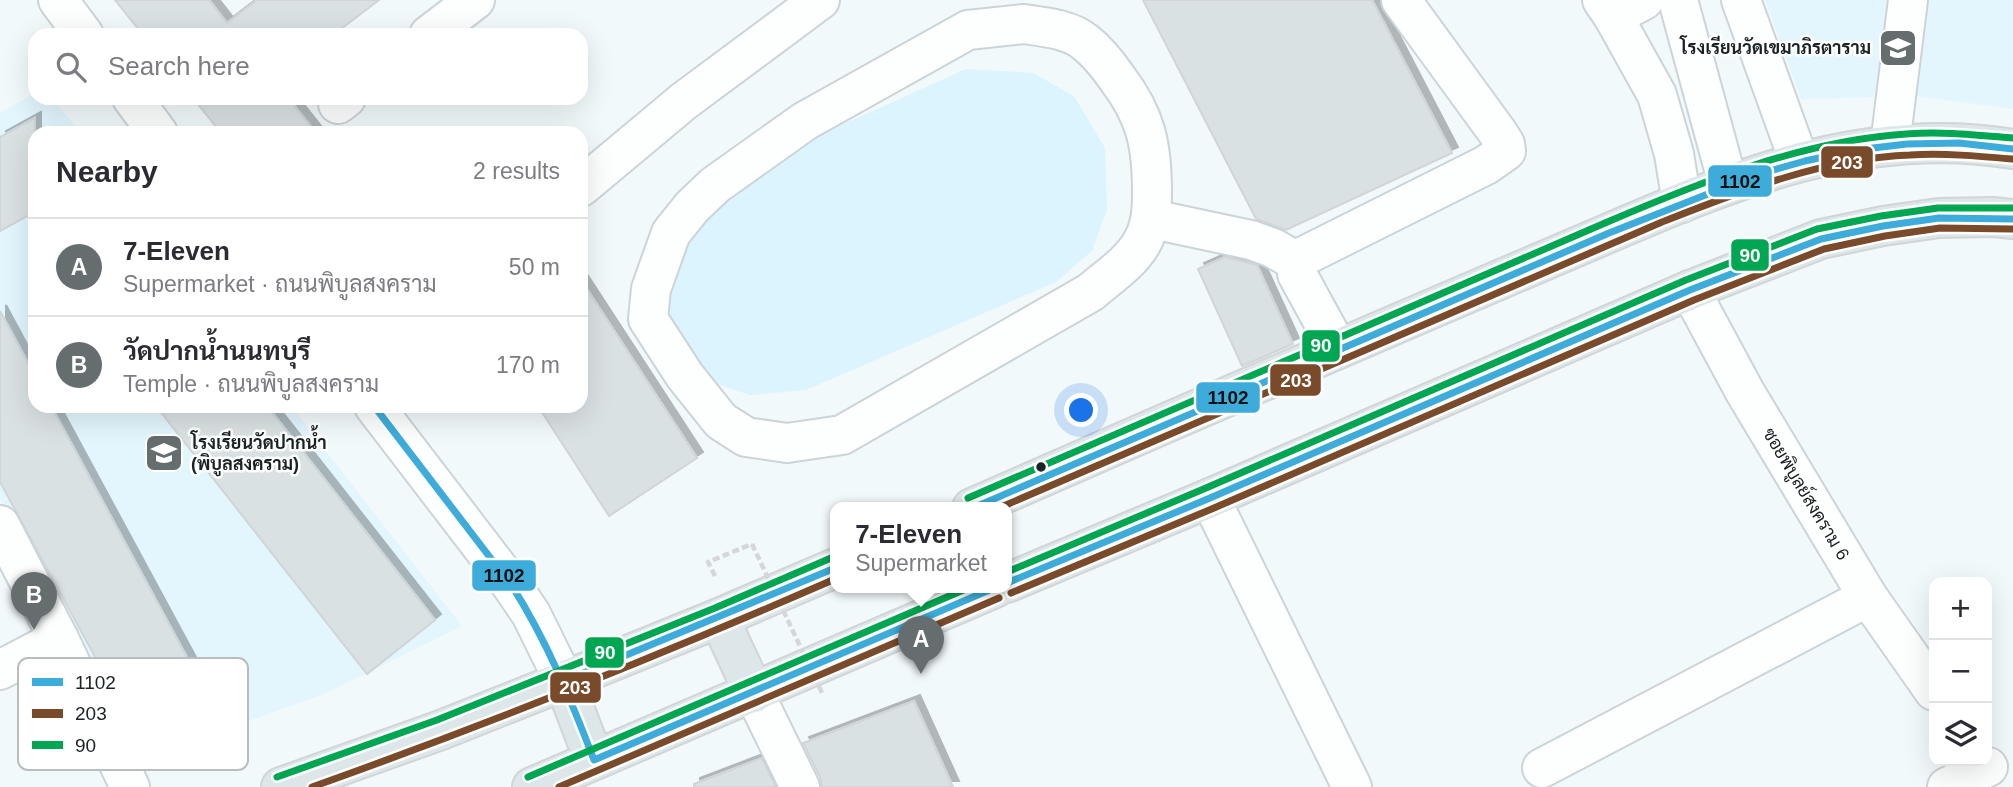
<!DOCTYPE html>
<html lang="en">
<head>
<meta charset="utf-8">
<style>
  :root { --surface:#fff; --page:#f7f7f7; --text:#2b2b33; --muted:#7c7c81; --line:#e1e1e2; --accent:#666d6f }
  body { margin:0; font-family:Arial,Sarabun,sans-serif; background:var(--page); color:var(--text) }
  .controls { position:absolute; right:21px; bottom:21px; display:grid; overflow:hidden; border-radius:14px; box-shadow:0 7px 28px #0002 }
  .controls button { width:63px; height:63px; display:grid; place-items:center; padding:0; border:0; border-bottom:2px solid var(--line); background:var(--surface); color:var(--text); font:35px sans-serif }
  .you { position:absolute; left:1082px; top:411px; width:24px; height:24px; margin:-18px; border:5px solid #fff; border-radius:50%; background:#1a73e8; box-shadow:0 0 0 10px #1a73e833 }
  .badge { display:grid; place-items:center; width:46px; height:46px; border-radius:50%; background:var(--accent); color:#fff; font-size:23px; font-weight:700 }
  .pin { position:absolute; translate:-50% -58px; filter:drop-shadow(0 2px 4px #0008) }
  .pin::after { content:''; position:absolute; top:37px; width:24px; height:21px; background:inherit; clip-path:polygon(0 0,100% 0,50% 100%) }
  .popup { position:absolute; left:830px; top:502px; width:182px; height:91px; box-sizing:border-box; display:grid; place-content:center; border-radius:14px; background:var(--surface); filter:drop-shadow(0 2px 5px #0005); font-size:23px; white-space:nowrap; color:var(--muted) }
  .popup b { font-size:26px; color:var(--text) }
  .popup::after { content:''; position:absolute; left:50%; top:100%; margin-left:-14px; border:14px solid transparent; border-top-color:var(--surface) }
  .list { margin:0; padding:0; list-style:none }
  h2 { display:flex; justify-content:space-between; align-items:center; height:91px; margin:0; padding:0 28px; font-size:30px }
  h2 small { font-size:23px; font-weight:400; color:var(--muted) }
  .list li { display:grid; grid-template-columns:46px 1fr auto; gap:21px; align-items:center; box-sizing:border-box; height:98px; padding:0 28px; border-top:2px solid var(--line) }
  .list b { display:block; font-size:26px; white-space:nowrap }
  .list p { margin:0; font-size:23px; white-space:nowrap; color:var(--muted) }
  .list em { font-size:23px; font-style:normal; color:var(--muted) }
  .icon { flex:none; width:38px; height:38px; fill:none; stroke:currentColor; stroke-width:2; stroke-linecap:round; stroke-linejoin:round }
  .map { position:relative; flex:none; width:2013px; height:787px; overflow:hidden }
  .search { position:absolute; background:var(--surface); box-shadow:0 7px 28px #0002; left:28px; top:28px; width:560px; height:77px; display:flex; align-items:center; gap:18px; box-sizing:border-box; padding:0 24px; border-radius:21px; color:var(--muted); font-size:26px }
  .panel { position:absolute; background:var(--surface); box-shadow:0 7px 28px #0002; left:28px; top:126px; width:560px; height:287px; border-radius:21px }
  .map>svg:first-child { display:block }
  .built { fill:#e3f6fd }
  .green { fill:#dbf4fd }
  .building { fill:#dae1e3; stroke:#cfd5d8; stroke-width:2; filter:url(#shadow) }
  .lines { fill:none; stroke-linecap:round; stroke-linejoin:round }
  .minor-casing { stroke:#cdd4d7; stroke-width:42 }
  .major-casing { stroke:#d1d5d6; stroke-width:42 }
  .path { stroke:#d4d6d7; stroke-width:4.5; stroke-dasharray:7 3.5; stroke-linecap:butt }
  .minor { stroke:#fdfefe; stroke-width:38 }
  .major { stroke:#dde7ea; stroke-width:38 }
  .path-bridge { stroke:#d4d6d7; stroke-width:4.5; stroke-dasharray:7 3.5; stroke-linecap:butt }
  .bus-1-casing { stroke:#fff; stroke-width:12 }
  .bus-2-casing { stroke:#fff; stroke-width:12 }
  .bus-3-casing { stroke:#fff; stroke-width:12 }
  .bus-1 { stroke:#3dacda; stroke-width:7 }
  .bus-2 { stroke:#7a4b2a; stroke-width:7 }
  .bus-3 { stroke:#00a651; stroke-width:7 }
  .bus-dot { fill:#1a2224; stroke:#fff; stroke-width:2.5 }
  .labels { text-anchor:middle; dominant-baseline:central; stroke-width:5; stroke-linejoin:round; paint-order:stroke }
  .poi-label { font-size:18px; font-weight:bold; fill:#1a2224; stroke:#fff; text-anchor:end }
  .street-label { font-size:18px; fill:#1a2224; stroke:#fff }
  .key { fill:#fff; stroke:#babdbd; stroke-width:2 }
  .key-label { font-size:19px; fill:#1a2224 }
  .line-badge { stroke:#fff; stroke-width:2.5 }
  .badge-label { font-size:19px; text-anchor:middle; font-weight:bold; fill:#fff }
  .pale-badge-label { font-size:19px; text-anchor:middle; font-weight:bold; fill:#111 }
</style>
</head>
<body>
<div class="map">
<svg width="2013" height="787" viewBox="0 0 2013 787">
  <defs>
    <filter id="shadow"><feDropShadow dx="6" dy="-6" stdDeviation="0" flood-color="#0004"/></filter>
  </defs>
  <rect width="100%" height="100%" fill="#f2f9fb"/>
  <g class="built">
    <polygon points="1765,0 2013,0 2013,109 1914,96 1801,99"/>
    <polygon points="35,93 35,98 53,98 80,133 35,133 35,406 291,406 462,626 322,695 138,760 0,499 0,113"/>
  </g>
  <polygon class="green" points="966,69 1033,73 1074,96 1105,148 1107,210 1092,251 1056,282 806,390 750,395 708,381 676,351 655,276 708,185"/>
  <g class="building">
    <polygon points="115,0 209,0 227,23 257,0 379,0 333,35 143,35"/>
    <polygon points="1143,0 1372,0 1452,153 1286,230 1256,219"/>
    <polygon points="193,98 288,98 316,133 221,133"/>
    <polygon points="35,118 35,212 0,231 0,137"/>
    <polygon points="1225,257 1257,265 1293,344 1242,366 1198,269"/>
    <polygon points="581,280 697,458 609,516 538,406 581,406"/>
    <polygon points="0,311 35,376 35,406 51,406 216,711 145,749 0,482"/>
    <polygon points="156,406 267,406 435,620 367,674"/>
    <polygon points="914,701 953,787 822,787 820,777 803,743"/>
    <polygon points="762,758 776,787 694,787 694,784"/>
  </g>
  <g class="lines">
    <defs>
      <g id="minor">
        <polyline points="58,0 84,35"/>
        <polyline points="1602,0 1613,16 1644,0"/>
        <polyline points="1678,0 1728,184"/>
        <polyline points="1741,0 1799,161"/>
        <polyline points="1613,16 1657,95 1674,154 1682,203"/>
        <path d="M1024 24C1044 27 1069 29 1085 42 1098 52 1108 65 1117 78 1146 116 1152 145 1152 192 1152 211 1151 227 1141 244 1129 264 1108 277 1091 292L842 435 787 443 746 437 721 421 685 376 648 319 651 289 671 233 692 207 715 185 805 121 968 30Z"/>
        <polyline points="429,35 475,0"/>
        <polyline points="132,98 158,133"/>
        <polyline points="338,104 346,98"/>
        <polyline points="1890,145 1908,0"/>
        <polyline points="581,187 684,101 820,0"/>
        <polyline points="1152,219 1251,240 1273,248 1297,262"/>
        <polyline points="1690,290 1745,392 1868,597 1934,691"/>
        <polyline points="1338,349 1297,274 1297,262 1304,256 1486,165 1506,151 1505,144 1498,133 1401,0"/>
        <polyline points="374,406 512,586 531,614 564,681"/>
        <polyline points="1210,498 1352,787"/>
        <polyline points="0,525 59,639 130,787"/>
        <polyline points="0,670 59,639"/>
        <polyline points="754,693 800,787"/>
        <polyline points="1542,768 1868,597"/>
        <polyline points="1947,787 1988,767"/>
      </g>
      <g id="major">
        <path d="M972 508C1124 441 1276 375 1429 310 1489 284 1549 259 1609 233 1739 177 1868 125 2013 149"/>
        <polyline points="1007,583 1210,498 1690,290 1821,239 1883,226 1939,218 1993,217 2013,219"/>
        <polyline points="719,618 754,693"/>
        <polyline points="564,681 594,760"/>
        <polyline points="281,787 441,730 564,681 719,618 835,568"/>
        <polyline points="532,787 995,588"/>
      </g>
    </defs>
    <use href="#minor" class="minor-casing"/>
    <use href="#major" class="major-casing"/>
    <polyline class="path" points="715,576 708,562 752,544"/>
    <use href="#minor" class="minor"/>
    <use href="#major" class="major"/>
    <polyline class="path-bridge" points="752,544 822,693"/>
    <defs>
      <g id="bus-1">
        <path d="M374 406 512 586C547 641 571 700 594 760L994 588"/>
        <polyline points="973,508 1609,233 1756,175 1805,161 1856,150 1907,144 1959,143 2013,149"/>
        <polyline points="1007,583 1210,498 1690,290 1821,239 1883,226 1939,218 2013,219"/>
        <polyline points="564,681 835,568"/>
      </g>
      <g id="bus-2">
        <path d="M999 508 1662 222C1741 191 1824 158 1910 155 1944 153 1978 156 2012 159"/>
        <polyline points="1011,593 1214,508 1694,300 1824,249 1885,236 1940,228 2012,229"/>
        <path d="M312 787C489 724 663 654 835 579"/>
        <polyline points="559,787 999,598"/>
      </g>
      <g id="bus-3">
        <path d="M968 498 1605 223C1701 182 1801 141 1906 134 1942 131 1977 135 2013 138"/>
        <polyline points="1007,572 1206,488 1686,280 1817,229 1881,216 1938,208 2013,208"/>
        <polyline points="277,777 437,720 715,608 831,558"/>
        <polyline points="528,777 968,588"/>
      </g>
    </defs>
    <use href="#bus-1" class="bus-1-casing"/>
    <use href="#bus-2" class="bus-2-casing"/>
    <use href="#bus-3" class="bus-3-casing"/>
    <use href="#bus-1" class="bus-1"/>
    <use href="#bus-2" class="bus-2"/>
    <use href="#bus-3" class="bus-3"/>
  </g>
  <defs>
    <symbol id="school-square" viewBox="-11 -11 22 22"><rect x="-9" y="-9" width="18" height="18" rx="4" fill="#666d6f" stroke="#fff"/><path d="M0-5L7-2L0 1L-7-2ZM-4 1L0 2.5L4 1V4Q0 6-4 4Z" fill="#fff"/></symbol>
  </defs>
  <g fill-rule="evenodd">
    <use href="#school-square" x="1876" y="26" width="44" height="44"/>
    <use href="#school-square" x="142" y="431" width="44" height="44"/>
  </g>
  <circle class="bus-dot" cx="1041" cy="467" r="6"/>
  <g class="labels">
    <g class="poi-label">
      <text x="1871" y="48">โรงเรียนวัดเขมาภิรตาราม</text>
      <text x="191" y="443" text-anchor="start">โรงเรียนวัดปากน้ำ<tspan x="191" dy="21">(พิบูลสงคราม)</tspan></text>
    </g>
    <g class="street-label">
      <text transform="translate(1806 494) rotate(59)">ซอยพิบูลย์สงคราม 6</text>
    </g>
  </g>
  <rect x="18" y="658" width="230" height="112" rx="10" class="key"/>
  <rect x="32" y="678" width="31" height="8" fill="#3dacda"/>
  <rect x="32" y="709" width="31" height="9" fill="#7a4b2a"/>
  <rect x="32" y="741" width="31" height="8" fill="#00a651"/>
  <g class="key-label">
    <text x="75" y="689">1102</text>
    <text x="75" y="720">203</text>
    <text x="75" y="752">90</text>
  </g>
  <g class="line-badge">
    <rect x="1820" y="145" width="54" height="34" rx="7" fill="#7a4b2a"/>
    <rect x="1707" y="164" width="66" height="34" rx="7" fill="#3dacda"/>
    <rect x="1730" y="238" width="40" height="34" rx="7" fill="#00a651"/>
    <rect x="1301" y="329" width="40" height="34" rx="7" fill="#00a651"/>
    <rect x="1269" y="363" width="53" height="34" rx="7" fill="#7a4b2a"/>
    <rect x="1195" y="381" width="66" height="33" rx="7" fill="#3dacda"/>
    <rect x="471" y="559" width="66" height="33" rx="7" fill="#3dacda"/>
    <rect x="584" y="636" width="41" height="33" rx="7" fill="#00a651"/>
    <rect x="549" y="671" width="53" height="33" rx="7" fill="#7a4b2a"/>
  </g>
  <g class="badge-label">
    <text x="1847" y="169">203</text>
    <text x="1750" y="262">90</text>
    <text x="1321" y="352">90</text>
    <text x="1296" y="387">203</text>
    <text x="605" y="659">90</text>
    <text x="575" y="694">203</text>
  </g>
  <g class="pale-badge-label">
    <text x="1740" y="188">1102</text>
    <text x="1228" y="404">1102</text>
    <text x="504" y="582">1102</text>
  </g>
</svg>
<div class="controls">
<button>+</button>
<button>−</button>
<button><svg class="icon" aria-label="layers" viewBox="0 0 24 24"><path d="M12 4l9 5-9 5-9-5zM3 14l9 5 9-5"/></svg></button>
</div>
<div class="you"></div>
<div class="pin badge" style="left:921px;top:674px">A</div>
<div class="popup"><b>7-Eleven</b>Supermarket</div>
<div class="pin badge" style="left:34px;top:630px">B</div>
<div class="search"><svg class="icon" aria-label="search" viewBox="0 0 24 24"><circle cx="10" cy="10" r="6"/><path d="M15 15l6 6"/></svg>Search here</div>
<section class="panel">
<h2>Nearby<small>2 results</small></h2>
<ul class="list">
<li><span class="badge">A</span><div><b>7-Eleven</b><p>Supermarket · ถนนพิบูลสงคราม</p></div><em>50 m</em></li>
<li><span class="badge">B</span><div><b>วัดปากน้ำนนทบุรี</b><p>Temple · ถนนพิบูลสงคราม</p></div><em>170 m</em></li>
</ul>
</section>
</div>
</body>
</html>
